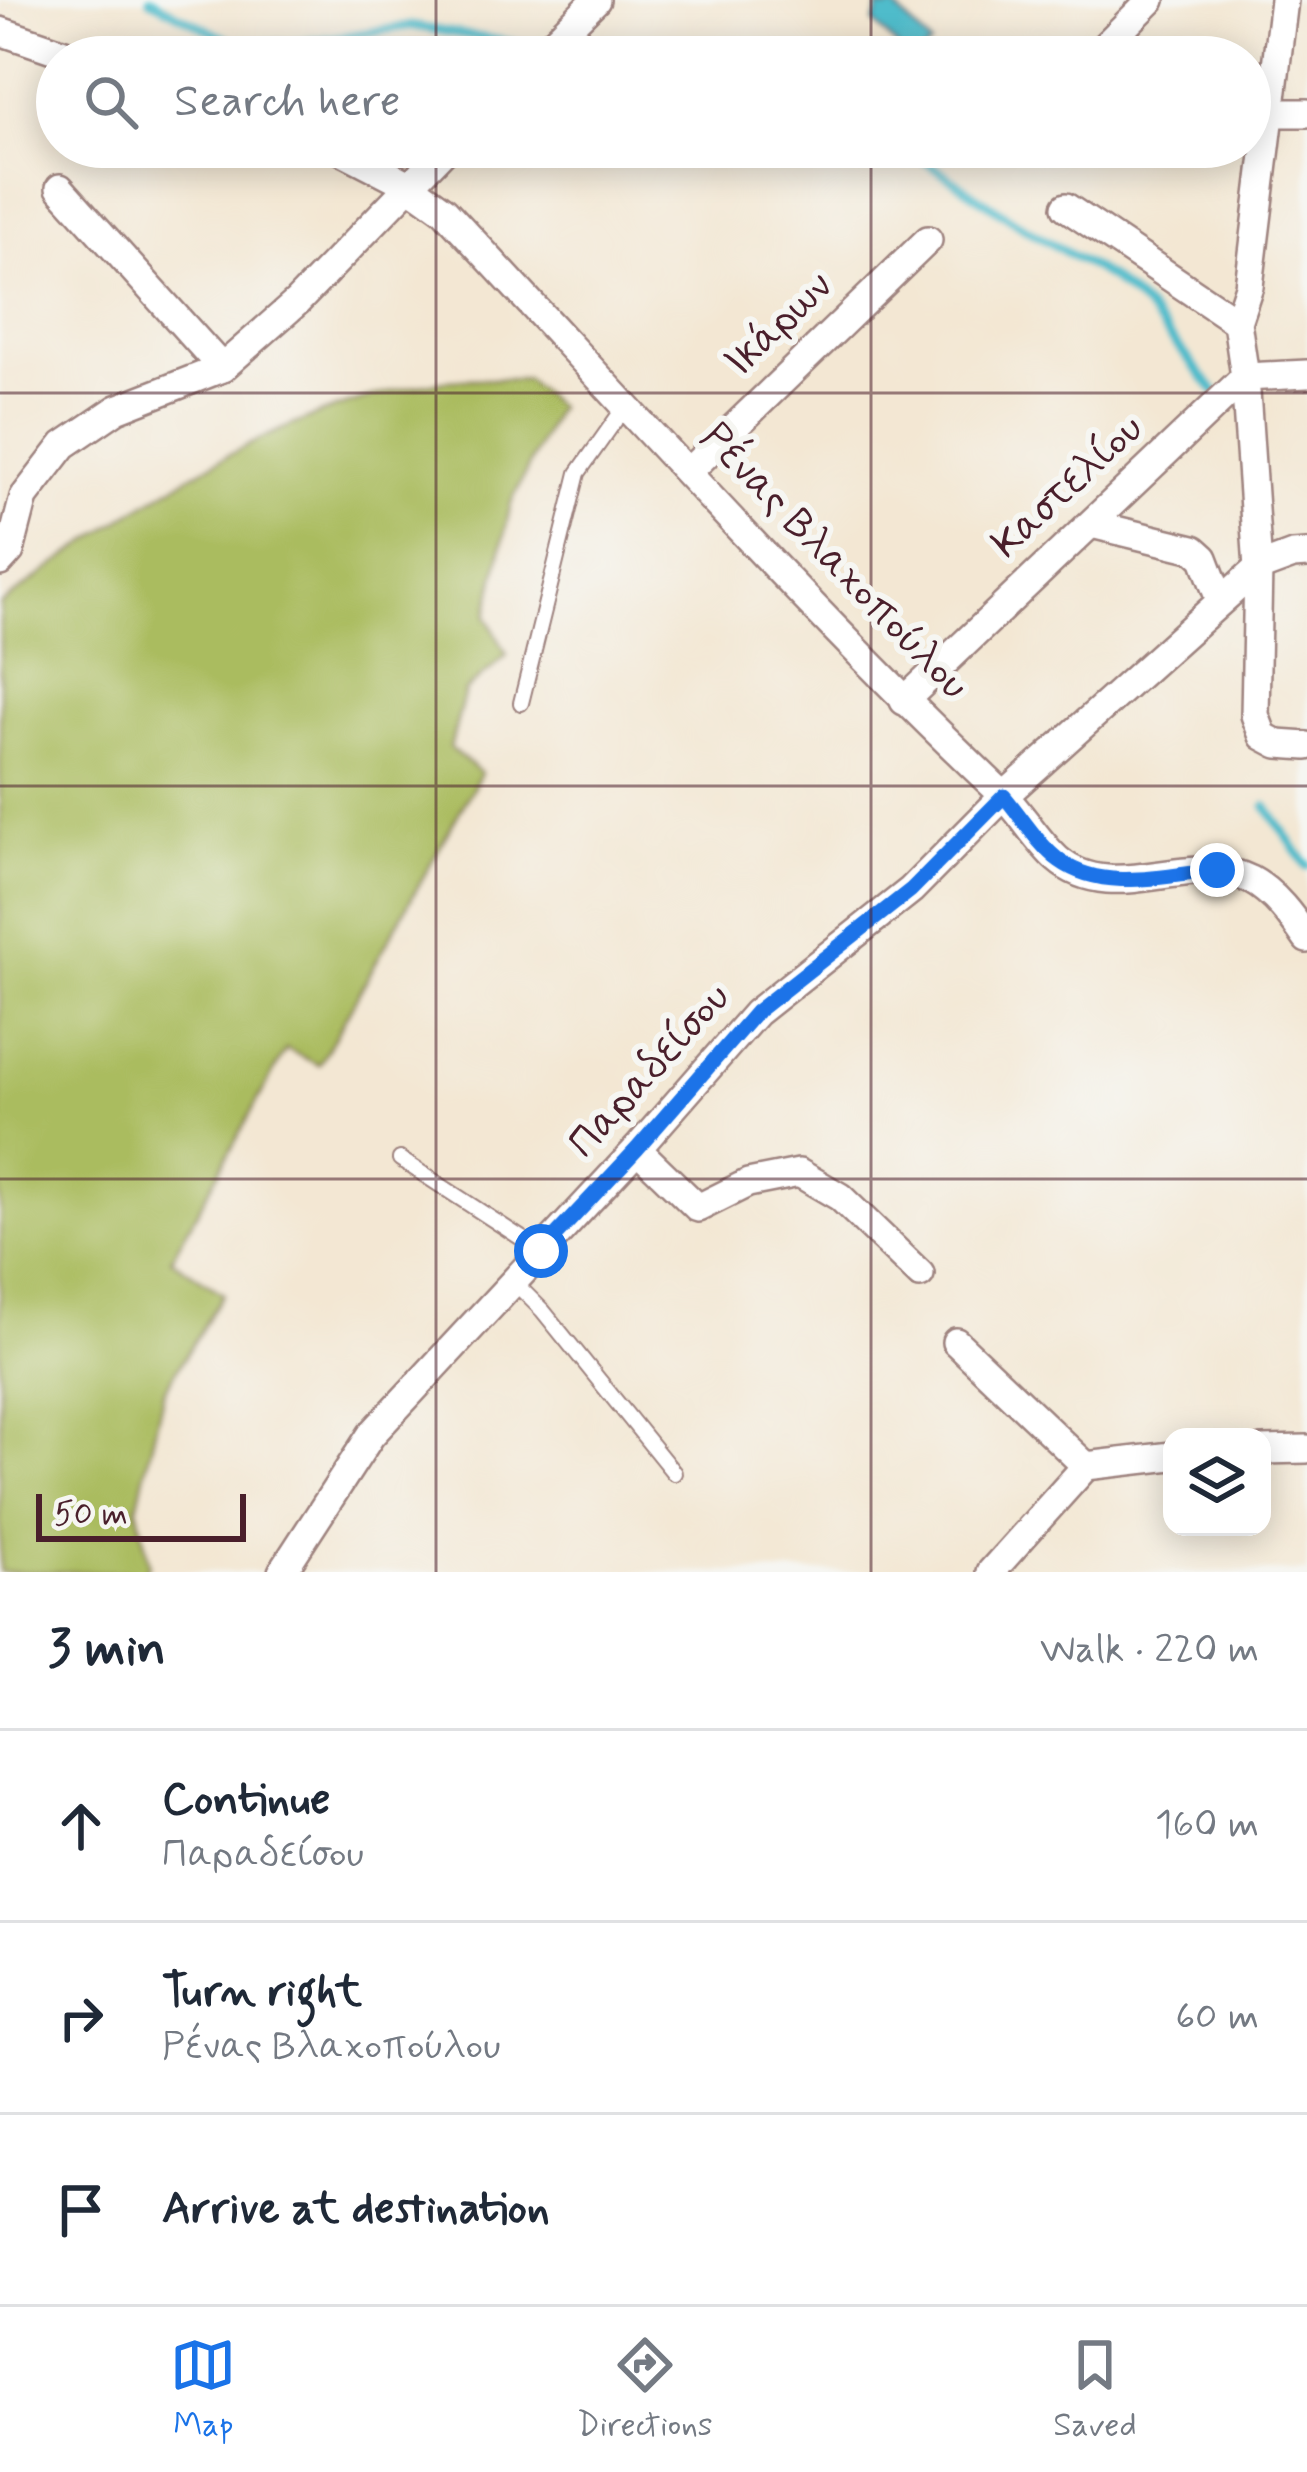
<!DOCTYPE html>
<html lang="en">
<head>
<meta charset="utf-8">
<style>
  :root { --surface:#fff; --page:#f2f2f3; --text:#1f2937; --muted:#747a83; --line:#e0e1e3; --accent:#1a73e8 }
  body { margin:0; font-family:Mynerve,sans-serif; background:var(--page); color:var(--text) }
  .controls { position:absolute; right:36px; bottom:36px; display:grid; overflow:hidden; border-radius:24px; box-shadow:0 6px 30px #0003 }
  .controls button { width:108px; height:108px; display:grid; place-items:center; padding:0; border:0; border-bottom:3px solid var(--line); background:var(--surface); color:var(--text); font:60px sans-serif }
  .scale { position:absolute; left:36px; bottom:30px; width:210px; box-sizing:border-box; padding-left:12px; border:6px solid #4a1f2b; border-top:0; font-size:33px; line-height:42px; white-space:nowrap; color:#4a1f2b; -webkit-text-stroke:9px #f6f6f2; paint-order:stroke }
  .stop { position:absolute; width:36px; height:36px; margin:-27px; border:9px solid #1a73e8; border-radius:50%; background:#fff }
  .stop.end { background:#1a73e8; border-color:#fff; box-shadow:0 3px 12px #0008 }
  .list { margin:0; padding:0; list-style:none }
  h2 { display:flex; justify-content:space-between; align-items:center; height:156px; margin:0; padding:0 48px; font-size:51px }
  h2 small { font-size:39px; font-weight:400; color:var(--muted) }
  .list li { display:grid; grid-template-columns:78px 1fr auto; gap:36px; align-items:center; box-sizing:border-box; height:192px; padding:0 48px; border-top:3px solid var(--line) }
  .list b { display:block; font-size:45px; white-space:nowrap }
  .list p { margin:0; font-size:39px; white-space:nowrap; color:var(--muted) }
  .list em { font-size:39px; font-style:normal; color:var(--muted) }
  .icon { flex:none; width:66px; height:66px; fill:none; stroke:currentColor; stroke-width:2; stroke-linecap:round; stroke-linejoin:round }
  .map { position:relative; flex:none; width:1307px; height:1572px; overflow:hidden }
  .search { position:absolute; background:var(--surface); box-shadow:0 6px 30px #0003; left:36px; right:36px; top:36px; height:132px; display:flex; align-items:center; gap:30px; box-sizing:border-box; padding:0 42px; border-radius:66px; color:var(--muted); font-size:45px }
  .sheet { height:732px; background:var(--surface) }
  nav { display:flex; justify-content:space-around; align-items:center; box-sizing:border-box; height:168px; border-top:3px solid var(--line); background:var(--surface); font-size:33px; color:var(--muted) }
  nav a { display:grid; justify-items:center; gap:6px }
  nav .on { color:var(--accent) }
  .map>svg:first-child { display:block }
  .green { fill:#aabc5f; stroke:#7a6e45; stroke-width:3 }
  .water { fill:#50bccb; stroke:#4d6e7b; stroke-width:3 }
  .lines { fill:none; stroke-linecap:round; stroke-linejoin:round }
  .stream { stroke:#50bccb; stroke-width:9 }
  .lane-casing { stroke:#9e837f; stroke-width:18 }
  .street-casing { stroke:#9e837f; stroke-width:32 }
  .lane { stroke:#fff; stroke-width:14 }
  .street { stroke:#fff; stroke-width:27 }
  .route { stroke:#1a73e8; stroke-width:15 }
  .grid { fill:none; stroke:#4a1f2b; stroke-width:3; stroke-opacity:0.55 }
  .labels { text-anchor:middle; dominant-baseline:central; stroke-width:12; stroke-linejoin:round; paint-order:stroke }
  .street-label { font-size:42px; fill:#4a1f2b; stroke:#f6f6f2 }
</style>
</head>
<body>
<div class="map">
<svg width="1307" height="1572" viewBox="0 0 1307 1572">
  <rect width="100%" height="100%" fill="#f6f6f2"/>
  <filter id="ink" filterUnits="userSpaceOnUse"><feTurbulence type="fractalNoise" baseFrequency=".00833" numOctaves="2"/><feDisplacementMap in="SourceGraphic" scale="24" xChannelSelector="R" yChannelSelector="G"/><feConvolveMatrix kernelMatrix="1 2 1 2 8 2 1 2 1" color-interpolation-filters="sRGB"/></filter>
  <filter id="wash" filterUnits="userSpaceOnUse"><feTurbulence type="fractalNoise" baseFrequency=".004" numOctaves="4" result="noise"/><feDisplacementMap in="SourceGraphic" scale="48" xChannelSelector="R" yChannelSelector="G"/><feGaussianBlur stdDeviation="2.7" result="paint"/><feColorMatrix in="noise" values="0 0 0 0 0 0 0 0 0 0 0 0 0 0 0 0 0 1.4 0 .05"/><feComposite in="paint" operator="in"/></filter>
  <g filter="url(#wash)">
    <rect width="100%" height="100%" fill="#f3e7d3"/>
    <path class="green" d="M526 379 557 407 511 503 487 616 507 655 465 691 450 748 481 773 319 1065 286 1049 171 1259 223 1294 164 1391 137 1507 149 1564 144 1572H0V605C136 505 280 403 452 380 475 377 502 380 526 379Z"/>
    <polygon class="water" points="893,5 931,45 918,57 907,57 874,23 879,7 888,9"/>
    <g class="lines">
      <g class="stream">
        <polyline points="150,0 236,44 292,44 411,26 538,47"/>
        <polyline points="555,49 639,57"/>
        <polyline points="904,147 1023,227 1110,278 1146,308 1215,391"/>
        <polyline points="1266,806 1307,866"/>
      </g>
    </g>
  </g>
  <g filter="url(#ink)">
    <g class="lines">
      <defs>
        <g id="lane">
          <polyline points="521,703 578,473 626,405"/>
          <polyline points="400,1159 541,1251"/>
          <polyline points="513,1281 543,1311 674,1473"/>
        </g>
        <g id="street">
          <polyline points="1284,0 1249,286 1237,322 1245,377 1258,568 1255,715 1263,736 1278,744 1307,746"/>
          <polyline points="0,31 76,57"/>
          <polyline points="538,57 596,0"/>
          <polyline points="1094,57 1151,0"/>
          <polyline points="1272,113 1307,113"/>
          <path d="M335 147 409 185 444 210C626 405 804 606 998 790 1020 810 1035 839 1057 859 1113 908 1191 849 1251 880 1275 893 1292 917 1307 939"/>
          <polyline points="60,188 222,368"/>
          <polyline points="1066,207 1237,322"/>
          <polyline points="689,471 928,240"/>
          <polyline points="1091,524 1194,549 1204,558 1220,600"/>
          <polyline points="0,562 10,551 24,497 64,445 117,409 222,368 297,302 447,147"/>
          <polyline points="904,701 1245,377 1307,374"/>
          <polyline points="637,1149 698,1208 748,1183 799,1173 840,1197 920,1274"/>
          <polyline points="956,1342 1086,1466 1172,1456"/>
          <polyline points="1262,1450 1307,1449"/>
          <polyline points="282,1572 371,1435 637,1149 756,1013 911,890 1004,796 1258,568 1293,555 1307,554"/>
          <polyline points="991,1572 1086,1466"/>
        </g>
      </defs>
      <use href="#lane" class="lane-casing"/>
      <use href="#street" class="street-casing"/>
      <use href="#lane" class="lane"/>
      <use href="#street" class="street"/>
    </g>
  </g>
  <g class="lines" filter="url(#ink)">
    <path class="route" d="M541 1251 637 1149 756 1012 911 890 1004 796C1021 816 1039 846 1060 861 1104 893 1168 875 1217 870"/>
  </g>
  <path class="grid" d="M436 0V57M871 0V57M436 147V1572M871 147V1572M0 393H1307M0 786H1307M0 1179H1307"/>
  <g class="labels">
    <g class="street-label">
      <text transform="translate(779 325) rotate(-44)">Ικάρων</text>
      <text transform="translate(1068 487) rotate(-43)">Καστελίου</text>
      <text transform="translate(834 562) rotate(46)">Ρένας Βλαχοπούλου</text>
      <text transform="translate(650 1071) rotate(-48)">Παραδείσου</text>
    </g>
  </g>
</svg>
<div class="controls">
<button><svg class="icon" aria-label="layers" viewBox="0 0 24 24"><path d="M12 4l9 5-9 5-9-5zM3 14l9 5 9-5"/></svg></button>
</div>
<div class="scale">50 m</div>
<div class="stop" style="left:541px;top:1251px"></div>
<div class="stop end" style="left:1217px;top:870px"></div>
<div class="search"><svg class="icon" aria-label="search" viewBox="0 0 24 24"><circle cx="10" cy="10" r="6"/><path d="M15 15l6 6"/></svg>Search here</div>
</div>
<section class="sheet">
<h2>3 min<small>Walk · 220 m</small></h2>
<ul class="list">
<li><svg class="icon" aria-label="ahead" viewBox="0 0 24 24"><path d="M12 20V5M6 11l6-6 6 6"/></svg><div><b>Continue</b><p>Παραδείσου</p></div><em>160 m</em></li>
<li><svg class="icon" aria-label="right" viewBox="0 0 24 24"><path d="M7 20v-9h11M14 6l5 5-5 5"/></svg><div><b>Turn right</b><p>Ρένας Βλαχοπούλου</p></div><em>60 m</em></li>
<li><svg class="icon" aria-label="arrive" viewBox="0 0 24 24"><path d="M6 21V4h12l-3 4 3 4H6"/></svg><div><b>Arrive at destination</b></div></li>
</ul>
</section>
<nav>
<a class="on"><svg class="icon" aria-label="map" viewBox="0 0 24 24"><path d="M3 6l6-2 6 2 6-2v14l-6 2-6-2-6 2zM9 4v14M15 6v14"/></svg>Map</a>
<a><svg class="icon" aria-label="directions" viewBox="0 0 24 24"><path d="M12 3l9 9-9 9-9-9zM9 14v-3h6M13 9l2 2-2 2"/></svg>Directions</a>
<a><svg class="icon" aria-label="saved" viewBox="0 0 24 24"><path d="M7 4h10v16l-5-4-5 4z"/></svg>Saved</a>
</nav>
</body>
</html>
